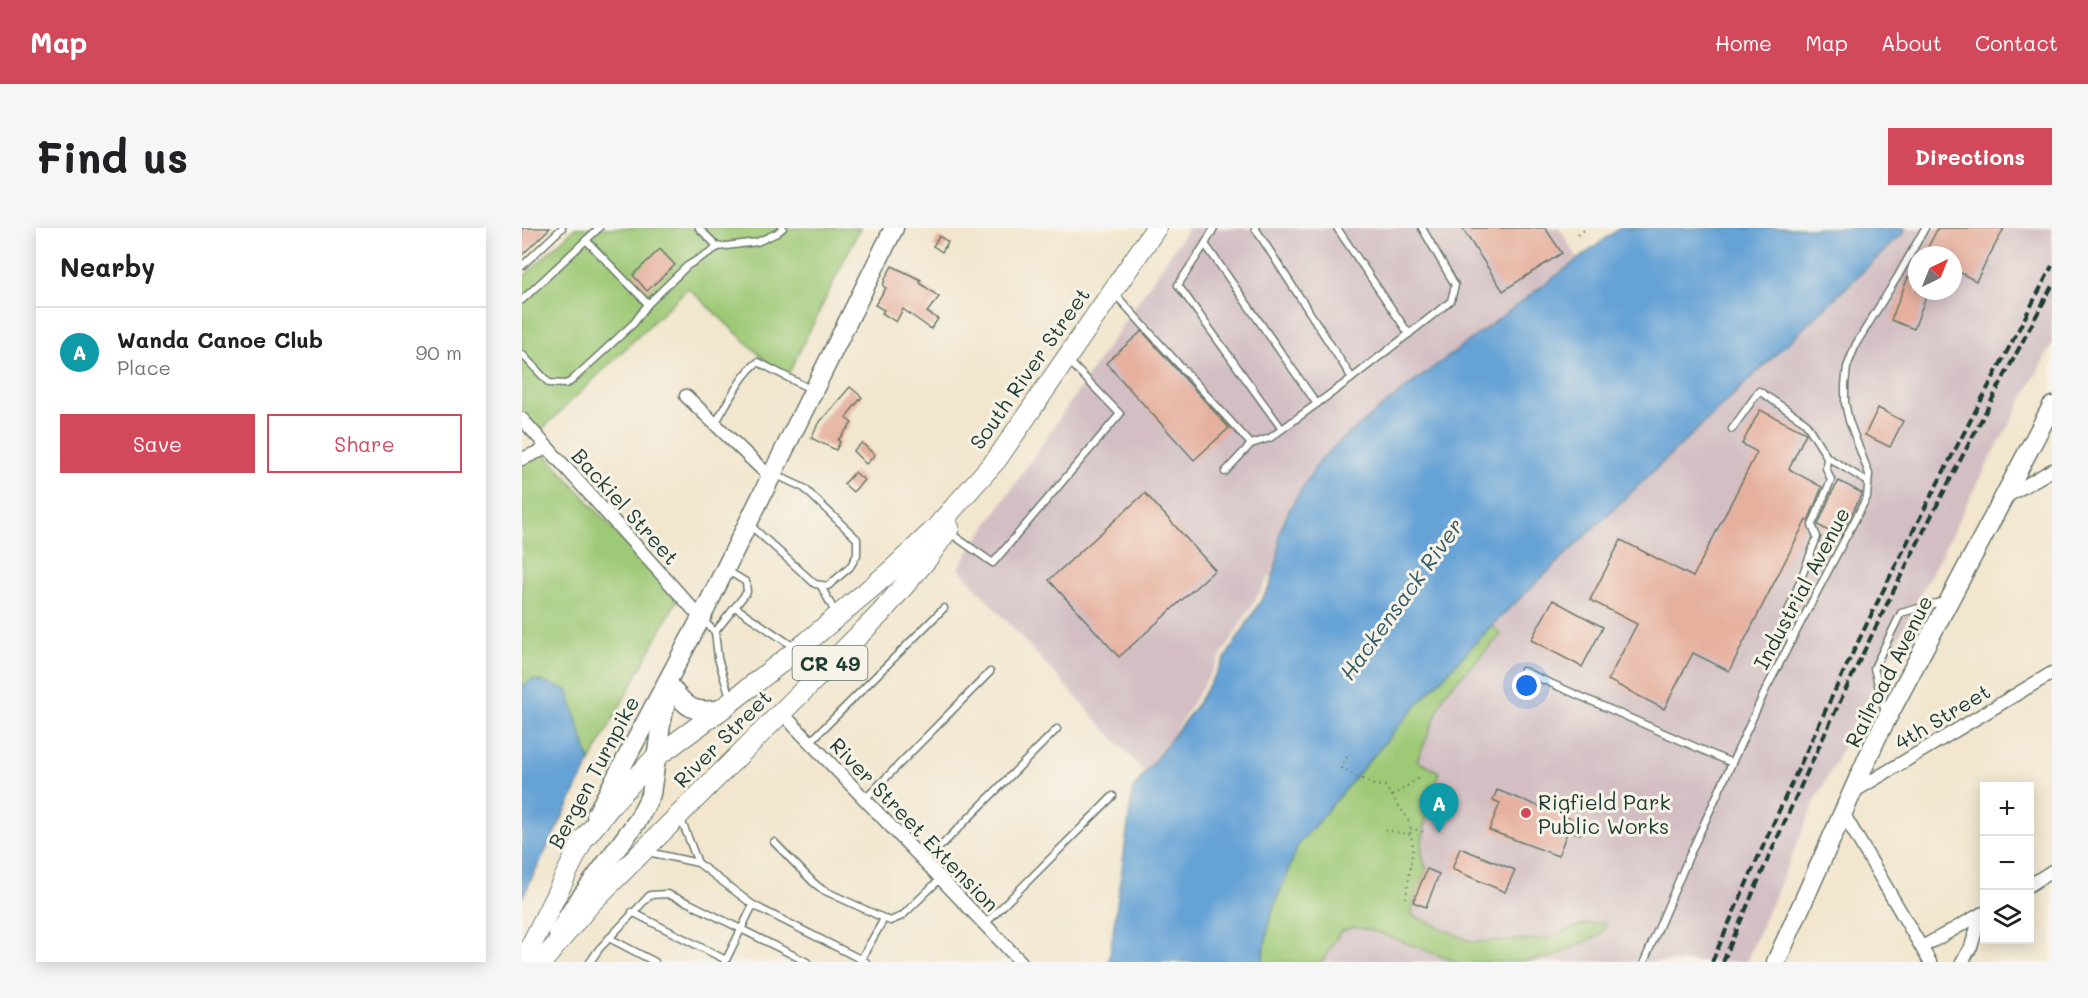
<!DOCTYPE html>
<html lang="en">
<head>
<meta charset="utf-8">
<style>
  :root { --surface:#fff; --page:#f6f6f6; --text:#202124; --muted:#757577; --line:#e0e0e0; --accent:#d1495b }
  body { margin:0; font-family:Mali,sans-serif; background:var(--page); color:var(--text) }
  .controls { position:absolute; right:18px; bottom:18px; display:grid; overflow:hidden; border-radius:0px; box-shadow:0 3px 15px #0003 }
  .controls button { width:54px; height:54px; display:grid; place-items:center; padding:0; border:0; border-bottom:2px solid var(--line); background:var(--surface); color:var(--text); font:30px sans-serif }
  .compass { position:absolute; left:1386px; top:18px; width:54px; height:54px; border-radius:50%; background:var(--surface); box-shadow:0 3px 15px #0003; rotate:43deg }
  .you { position:absolute; left:1005px; top:458px; width:21px; height:21px; margin:-15px; border:4px solid #fff; border-radius:50%; background:#1a73e8; box-shadow:0 0 0 9px #1a73e833 }
  .badge { display:grid; place-items:center; width:39px; height:39px; border-radius:50%; background:var(--accent); color:#fff; font-size:20px; font-weight:700 }
  .pin { position:absolute; translate:-50% -50px; filter:drop-shadow(0 2px 3px #0008) }
  .pin::after { content:''; position:absolute; top:32px; width:21px; height:18px; background:inherit; clip-path:polygon(0 0,100% 0,50% 100%) }
  .list { margin:0; padding:0; list-style:none }
  h2 { display:flex; justify-content:space-between; align-items:center; height:78px; margin:0; padding:0 24px; font-size:26px }
  h2 small { font-size:20px; font-weight:400; color:var(--muted) }
  .list li { display:grid; grid-template-columns:39px 1fr auto; gap:18px; align-items:center; box-sizing:border-box; height:90px; padding:0 24px; border-top:2px solid var(--line) }
  .list b { display:block; font-size:22px; white-space:nowrap }
  .list p { margin:0; font-size:20px; white-space:nowrap; color:var(--muted) }
  .list em { font-size:20px; font-style:normal; color:var(--muted) }
  .actions { display:flex; gap:12px; padding:18px 24px }
  .actions a { flex:1; padding:14px 0; border:2px solid var(--accent); border-radius:0px; text-align:center; font-size:21px; color:var(--accent) }
  .actions .main { background:var(--accent); color:#fff }
  .icon { flex:none; width:33px; height:33px; fill:none; stroke:currentColor; stroke-width:2; stroke-linecap:round; stroke-linejoin:round }
  .map { position:relative; flex:none; width:1530px; height:734px; overflow:hidden; border-radius:0px }
  header { display:flex; align-items:center; gap:36px; box-sizing:border-box; height:84px; padding:0 30px; background:var(--accent); color:#fff }
  header strong { font-size:28px }
  nav { display:flex; gap:33px; margin-inline-start:auto; font-size:21px }
  .intro { display:flex; align-items:center; justify-content:space-between; box-sizing:border-box; height:144px; padding:0 36px }
  h1 { margin:0; font-size:42px }
  .button { padding:15px 27px; border-radius:0px; background:var(--accent); color:#fff; font-size:21px; font-weight:700 }
  main { display:flex; gap:36px; padding:0 36px }
  aside { flex:1; background:var(--surface); border-radius:0px; box-shadow:0 3px 15px #0003 }
  .map>svg:first-child { display:block }
  .industrial { fill:#d2bec3; fill-rule:evenodd }
  .green { fill:#9ec976; stroke:#5e8355; stroke-width:1.5 }
  .water { fill:#65a2d6; stroke:#427085; stroke-width:1.5 }
  .building { fill:#e6b09f }
  .lines { fill:none; stroke-linecap:round; stroke-linejoin:round }
  .service-casing { stroke:#69786a; stroke-width:9 }
  .minor-casing { stroke:#69786a; stroke-width:15 }
  .secondary-casing { stroke:#69786a; stroke-width:21 }
  .primary-casing { stroke:#69786a; stroke-width:22 }
  .path { stroke:#69786a; stroke-width:2; stroke-dasharray:1.5 4.5; stroke-linecap:butt }
  .service { stroke:#fff; stroke-width:6 }
  .minor { stroke:#fff; stroke-width:12 }
  .secondary { stroke:#fff; stroke-width:18 }
  .primary { stroke:#fff; stroke-width:20 }
  .rail { stroke:#1f3d34; stroke-width:4; stroke-dasharray:9 4.5; stroke-linecap:butt }
  .poi-dot { fill:#d1495b; stroke:#f7f3e8; stroke-width:2 }
  .labels { text-anchor:middle; dominant-baseline:central; stroke-width:6; stroke-linejoin:round; paint-order:stroke }
  .shield { fill:#f7f3e8; stroke:#60746a; stroke-width:1.5 }
  .shield-label { font-size:20px; font-weight:bold; fill:#1f3d34 }
  .street-label { font-size:21px; fill:#1f3d34; stroke:#f7f3e8 }
  .poi-label { font-size:21px; fill:#1f3d34; stroke:#f7f3e8; text-anchor:start }
  .water-label { font-size:22px; font-style:italic; fill:#345b65; stroke:#f7f3e8 }
</style>
</head>
<body>
<header>
<strong>Map</strong>
<nav><a>Home</a><a>Map</a><a>About</a><a>Contact</a></nav>
</header>
<div class="intro"><h1>Find us</h1><a class="button">Directions</a></div>
<main>
<aside>
<h2>Nearby<small></small></h2>
<ul class="list">
<li><span class="badge" style="background:#0f9aa8">A</span><div><b>Wanda Canoe Club</b><p>Place</p></div><em>90 m</em></li>
</ul>
<div class="actions"><a class="main">Save</a><a>Share</a></div>
</aside>
<div class="map">
<svg width="1530" height="734" viewBox="0 0 1530 734">
  <rect width="100%" height="100%" fill="#f7f3e8"/>
  <filter id="ink" filterUnits="userSpaceOnUse"><feTurbulence type="fractalNoise" baseFrequency=".0167" numOctaves="2"/><feDisplacementMap in="SourceGraphic" scale="12" xChannelSelector="R" yChannelSelector="G"/><feConvolveMatrix kernelMatrix="1 2 1 2 8 2 1 2 1" color-interpolation-filters="sRGB"/></filter>
  <filter id="wash" filterUnits="userSpaceOnUse"><feTurbulence type="fractalNoise" baseFrequency=".008" numOctaves="4" result="noise"/><feDisplacementMap in="SourceGraphic" scale="24" xChannelSelector="R" yChannelSelector="G"/><feGaussianBlur stdDeviation="1.35" result="paint"/><feColorMatrix in="noise" values="0 0 0 0 0 0 0 0 0 0 0 0 0 0 0 0 0 1.4 0 .05"/><feComposite in="paint" operator="in"/></filter>
  <g filter="url(#wash)">
    <rect width="100%" height="100%" fill="#f2e6ce"/>
    <g class="industrial">
      <polygon points="666,0 1037,0 1056,31 932,127 924,135 806,223 755,336 626,548 436,340"/>
      <path d="M1383 0H1530V117L1455 256 1294 572 1224 734H990L1032 729 1085 695 1063 696 1023 711 950 714 865 676 895 533 923 465 979 408 970 397 1380 6ZM1395 27H1431V63H1395Z"/>
      <polygon points="832,699 852,703 934,734 800,734 818,704"/>
    </g>
    <g class="green">
      <polygon points="53,0 338,0 264,151 166,60 10,211 0,200 0,50"/>
      <polygon points="19,221 155,372 68,534 45,462 11,451 0,459 0,230"/>
      <path d="M970 397 979 407 923 465 895 533 917 544 901 602 902 603C899 617 898 628 905 641L891 674 890 687 950 714 1023 711 1063 696 1085 695 1078 707 1031 729 990 734H934L852 703 832 699 818 704 800 734H740L748 689 776 617 886 487Z"/>
    </g>
    <g class="water">
      <polygon points="1098,0 1383,0 1380,6 970,397 886,487 776,617 748,689 740,734 587,734 611,561 674,478 748,358 756,330 758,303 767,282 797,233 817,214 880,163"/>
      <polygon points="11,451 45,462 68,534 0,670 0,459"/>
    </g>
    <g id="blocks">
      <g class="building">
        <polygon points="0,0 28,0 0,27"/>
        <polygon points="940,0 1023,0 1040,25 981,63"/>
        <polygon points="1416,0 1482,0 1454,53 1431,41 1431,27 1402,27"/>
        <polygon points="417,8 426,14 420,24 411,18"/>
        <polygon points="138,21 153,37 125,63 111,47"/>
        <polygon points="370,38 399,52 398,55 417,69 405,84 416,91 409,101 381,81 374,94 360,85 362,82 353,77 364,60 361,58 363,51"/>
        <polygon points="1386,49 1395,53 1395,63 1406,63 1392,101 1369,92"/>
        <polygon points="620,103 707,200 672,232 584,135"/>
        <polygon points="328,159 340,169 326,186 327,187 324,190 330,195 316,212 318,214 314,222 289,210 296,196"/>
        <polygon points="1356,180 1381,193 1368,219 1343,207"/>
        <polygon points="1238,182 1284,205 1267,241 1300,259 1286,293 1284,292 1207,443 1171,425 1142,481 1086,452 1115,396 1068,372 1099,312 1171,349 1235,224 1220,216"/>
        <polygon points="340,215 353,227 344,236 331,223"/>
        <polygon points="333,244 342,252 331,264 322,256"/>
        <polygon points="1317,253 1340,265 1318,310 1296,297 1310,264"/>
        <polygon points="623,265 693,342 597,429 527,352"/>
        <polygon points="1031,372 1081,399 1060,439 1009,412"/>
        <polygon points="975,562 1062,596 1058,606 1046,602 1036,628 967,602 978,575 971,572"/>
        <polygon points="938,620 993,642 983,664 930,641"/>
        <polygon points="905,641 917,646 904,679 891,674"/>
      </g>
    </g>
  </g>
  <g filter="url(#ink)">
    <use href="#blocks" fill-opacity="0" stroke="#69786a" stroke-width="1.5"/>
    <g class="lines">
      <defs>
        <g id="service">
          <polyline points="177,0 196,19"/>
          <polyline points="692,0 683,16 795,176"/>
          <polyline points="733,0 830,150"/>
          <polyline points="815,0 887,106"/>
          <polyline points="64,12 126,76"/>
          <polyline points="683,16 656,57 760,201"/>
          <polyline points="0,38 40,0"/>
          <polyline points="592,65 729,216 748,210 830,150 929,73 933,57 900,0"/>
          <polyline points="0,72 77,0"/>
          <polyline points="0,126 27,155 43,156 48,154 112,95 126,76 165,38 196,19 235,14 255,5 261,0"/>
          <path d="M193 196C204 178 219 146 236 134L290 162"/>
          <polyline points="1210,201 1237,163 1283,194 1305,229 1346,254"/>
          <polyline points="703,244 729,216"/>
          <polyline points="228,297 293,356 306,358 328,339 335,327 335,311 282,260 252,246"/>
          <polyline points="428,305 471,335 598,186 546,132"/>
          <polyline points="299,358 314,386"/>
          <polyline points="213,379 272,419"/>
          <polyline points="180,391 193,404 225,364 224,354 206,343"/>
          <polyline points="193,404 196,430 208,470"/>
          <polyline points="1269,413 1263,392 1295,309 1290,297 1309,252 1304,240 1305,229"/>
          <polyline points="1001,443 1210,535"/>
          <polyline points="1363,485 1352,440 1379,385 1422,373"/>
          <polyline points="288,514 422,380"/>
          <polyline points="343,571 468,444"/>
          <polyline points="159,591 176,635"/>
          <polyline points="252,614 292,655 301,662 368,693 380,688 418,651"/>
          <polyline points="126,624 176,635 231,677 344,734"/>
          <polyline points="403,634 535,501"/>
          <polyline points="110,684 204,732"/>
          <polyline points="463,696 591,568"/>
          <polyline points="87,710 133,734"/>
          <polyline points="339,731 362,691"/>
          <polyline points="68,734 77,721 128,667 145,666 167,675 285,734"/>
          <polyline points="203,734 231,677"/>
          <polyline points="1122,734 1168,626 1244,461 1345,269 1347,246 1327,193 1323,175 1323,157 1325,139 1334,116 1376,48 1403,0"/>
        </g>
        <g id="minor">
          <polyline points="164,168 248,249"/>
          <polyline points="0,191 179,390"/>
          <polyline points="0,231 25,220"/>
          <polyline points="1482,270 1530,242"/>
          <polyline points="259,484 499,734"/>
          <polyline points="1331,564 1530,445"/>
          <polyline points="1321,585 1408,734"/>
          <polyline points="1508,657 1530,643"/>
          <polyline points="1400,719 1459,686"/>
          <polyline points="1440,734 1449,719 1459,686 1461,685"/>
        </g>
        <g id="secondary">
          <path d="M148 458C164 480 172 486 200 481"/>
          <polyline points="74,587 179,390 372,0"/>
          <polyline points="36,705 53,677 116,592 129,566 139,496 146,465"/>
          <polyline points="1254,734 1355,509 1530,178"/>
        </g>
        <g id="primary">
          <polyline points="1,734 61,612 95,570 134,529 200,481 285,414 370,342 412,302 475,231 634,0"/>
          <polyline points="20,734 68,676 358,386 405,331 427,300"/>
        </g>
      </defs>
      <use href="#service" class="service-casing"/>
      <use href="#minor" class="minor-casing"/>
      <use href="#secondary" class="secondary-casing"/>
      <use href="#primary" class="primary-casing"/>
      <g class="path">
        <polyline points="1056,7 1065,0"/>
        <polyline points="825,529 819,540 852,557 863,558 886,591 891,619 884,670"/>
        <polyline points="870,568 900,548"/>
        <polyline points="888,600 902,604"/>
        <polyline points="863,602 889,607"/>
      </g>
      <use href="#service" class="service"/>
      <use href="#minor" class="minor"/>
      <use href="#secondary" class="secondary"/>
      <use href="#primary" class="primary"/>
      <g class="rail">
        <path d="M1190 734C1243 612 1298 491 1357 371 1412 259 1472 149 1530 38"/>
        <path d="M1201 734C1253 613 1307 494 1365 376 1418 269 1474 164 1530 58"/>
      </g>
    </g>
  </g>
  <circle class="poi-dot" cx="1004" cy="585" r="6"/>
  <g class="labels">
    <rect class="shield" x="270.5" y="418" width="75" height="34" rx="4.5"/>
    <g class="shield-label">
      <text x="308" y="435">CR 49</text>
    </g>
    <g class="street-label">
      <text transform="translate(507 140) rotate(-55)">South River Street</text>
      <text transform="translate(104 278) rotate(48)">Backiel Street</text>
      <text transform="translate(1279 360) rotate(-62)">Industrial Avenue</text>
      <text transform="translate(1366 443) rotate(-63)">Railroad Avenue</text>
      <text transform="translate(1420 488) rotate(-31)">4th Street</text>
      <text transform="translate(200 510) rotate(-45)">River Street</text>
      <text transform="translate(71 544) rotate(-62)">Bergen Turnpike</text>
      <text transform="translate(393 596) rotate(46)">River Street Extension</text>
    </g>
    <g class="poi-label">
      <text x="1016" y="573">Rigfield Park<tspan x="1016" dy="24">Public Works</tspan></text>
    </g>
    <g class="water-label">
      <text transform="translate(879 371) rotate(-54)">Hackensack River</text>
    </g>
  </g>
</svg>
<div class="controls">
<button>+</button>
<button>−</button>
<button><svg class="icon" aria-label="layers" viewBox="0 0 24 24"><path d="M12 4l9 5-9 5-9-5zM3 14l9 5 9-5"/></svg></button>
</div>
<svg class="compass" viewBox="-18 -18 36 36"><path d="M0-13l5 13h-10z" fill="#e53935"/><path d="M0 13l5-13h-10z" fill="#757577"/></svg>
<div class="you"></div>
<div class="pin badge" style="left:917px;top:605px;background:#0f9aa8">A</div>
</div>
</main>
</body>
</html>
